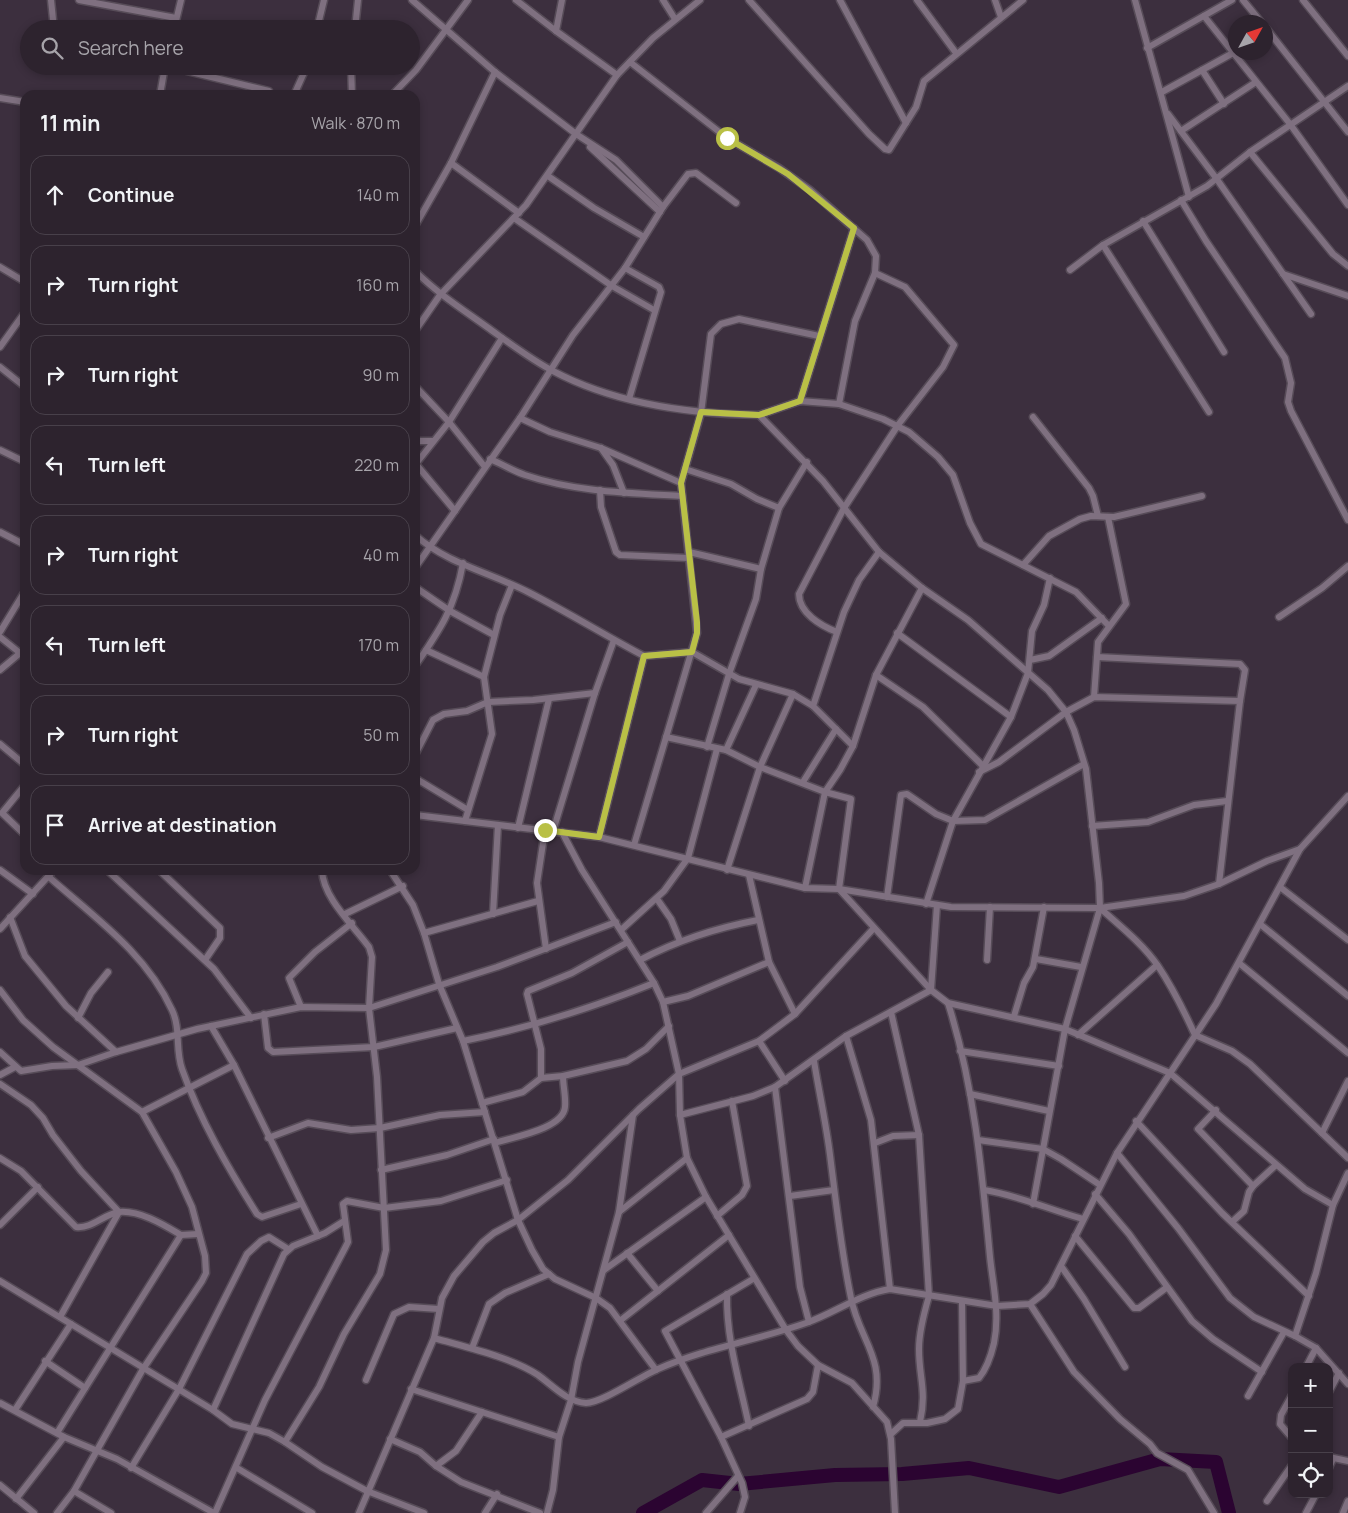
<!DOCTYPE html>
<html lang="en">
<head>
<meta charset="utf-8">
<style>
  :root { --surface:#2d232e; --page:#352b36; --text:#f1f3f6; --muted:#a7a4aa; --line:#48404a }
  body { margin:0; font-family:Manrope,sans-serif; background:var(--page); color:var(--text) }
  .controls { position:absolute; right:15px; bottom:15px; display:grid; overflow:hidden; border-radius:10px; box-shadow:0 2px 8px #0003 }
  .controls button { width:45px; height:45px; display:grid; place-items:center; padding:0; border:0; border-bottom:1px solid var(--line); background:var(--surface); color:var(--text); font:25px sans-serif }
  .compass { position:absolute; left:1228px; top:15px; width:45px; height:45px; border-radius:50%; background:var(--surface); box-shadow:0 2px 8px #0003; rotate:50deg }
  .stop { position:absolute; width:15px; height:15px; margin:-11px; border:4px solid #b9c046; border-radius:50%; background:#fff }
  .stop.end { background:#b9c046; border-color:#fff; box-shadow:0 1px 5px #0008 }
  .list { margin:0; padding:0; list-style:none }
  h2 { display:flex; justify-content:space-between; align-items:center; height:65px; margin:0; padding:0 20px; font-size:21px }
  h2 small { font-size:16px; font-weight:400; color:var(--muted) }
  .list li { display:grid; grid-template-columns:32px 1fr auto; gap:15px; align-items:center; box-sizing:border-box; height:80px; margin:0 10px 10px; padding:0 10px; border:1px solid var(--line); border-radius:15px }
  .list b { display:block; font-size:19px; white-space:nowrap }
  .list em { font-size:16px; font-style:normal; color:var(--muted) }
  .icon { flex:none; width:28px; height:28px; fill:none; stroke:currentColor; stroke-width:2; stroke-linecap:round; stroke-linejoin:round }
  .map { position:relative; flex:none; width:1348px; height:1513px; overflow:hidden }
  .search { position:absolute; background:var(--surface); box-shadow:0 2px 8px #0003; left:20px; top:20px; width:400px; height:55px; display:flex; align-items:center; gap:12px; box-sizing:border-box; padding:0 18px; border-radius:28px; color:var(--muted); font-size:19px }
  .panel { position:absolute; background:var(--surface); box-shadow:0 2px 8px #0003; left:20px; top:90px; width:400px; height:785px; border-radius:15px }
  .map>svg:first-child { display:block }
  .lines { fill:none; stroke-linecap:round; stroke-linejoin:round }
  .river { stroke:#2b0431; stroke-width:14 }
  .minor-casing { stroke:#574c58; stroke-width:9 }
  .minor { stroke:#7f7080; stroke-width:6 }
  .route { stroke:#b9c046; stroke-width:6 }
</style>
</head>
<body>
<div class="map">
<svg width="1348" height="1513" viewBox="0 0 1348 1513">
  <rect width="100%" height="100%" fill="#3c2f3e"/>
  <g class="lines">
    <polyline class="river" points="643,1513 702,1480 739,1484 835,1475 902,1474 969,1468 1059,1487 1160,1459 1216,1462 1229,1513"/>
    <defs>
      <g id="minor">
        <polyline points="51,0 54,29"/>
        <polyline points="79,0 176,18"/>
        <polyline points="412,0 495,72 576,134 616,160 663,207"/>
        <polyline points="516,0 556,31 617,75"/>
        <polyline points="663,0 675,19"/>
        <polyline points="749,0 869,134 885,149 889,150 916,107 924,81 1023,0"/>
        <polyline points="840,0 906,123"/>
        <polyline points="917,0 956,53"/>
        <polyline points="995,0 1001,17"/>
        <polyline points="1135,0 1189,197"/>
        <polyline points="1243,0 1261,22"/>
        <polyline points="1303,0 1348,56"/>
        <polyline points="1204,16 1290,124 1348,205"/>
        <polyline points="1266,28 1348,132"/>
        <polyline points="174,29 181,0"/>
        <polyline points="317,29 324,0"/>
        <polyline points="355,29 358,0"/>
        <polyline points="556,31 562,0"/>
        <polyline points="1147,48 1232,0"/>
        <polyline points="630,62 727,138 779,168 810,190 867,240 876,256 875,273 855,321 839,404"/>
        <polyline points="166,66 269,91"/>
        <polyline points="351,66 352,95"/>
        <polyline points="1202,70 1224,104"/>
        <polyline points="1162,92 1233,53"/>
        <polyline points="160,95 165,66"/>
        <polyline points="294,95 307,66"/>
        <polyline points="392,95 416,70 468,0"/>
        <polyline points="0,98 25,102"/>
        <polyline points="1168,114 1216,178 1311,314"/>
        <polyline points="1181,131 1256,82"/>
        <polyline points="590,147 660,212"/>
        <polyline points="1250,152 1333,254 1348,266"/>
        <polyline points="451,163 519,213"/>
        <polyline points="548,176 594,208 644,237"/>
        <polyline points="1181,200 1206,241 1285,358 1291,383 1288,402 1291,411 1348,520"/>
        <polyline points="514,218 612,286 654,310"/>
        <polyline points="1143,221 1224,352"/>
        <polyline points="415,226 451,163 495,72"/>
        <polyline points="1103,245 1209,412"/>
        <polyline points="0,267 25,282"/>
        <polyline points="625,268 659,287 661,292 629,399"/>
        <polyline points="1070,270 1103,245 1207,186 1250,152 1348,86"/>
        <path d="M415 271C437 293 462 309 487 327 508 342 530 359 553 371 615 404 690 414 759 415L823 481 879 552 922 588 968 620 1048 690 1066 712 1074 730 1086 769 1099 883 1100 908 1065 1029 1033 1204"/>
        <polyline points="1283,274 1348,296"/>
        <polyline points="415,331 440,295 526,205 617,75 653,38 700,0"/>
        <polyline points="0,347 25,312"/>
        <polyline points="0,367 25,387"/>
        <polyline points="415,386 449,422 485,467"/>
        <polyline points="800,401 854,228"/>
        <polyline points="759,415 800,401 839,404 883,419 909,432 938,457 953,475 970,523 981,544 1076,592 1109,626"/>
        <polyline points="1033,417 1089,488 1093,496 1098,516"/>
        <polyline points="520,418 550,432 601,448 681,483"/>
        <polyline points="415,441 433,441"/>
        <polyline points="601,448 613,465 624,493"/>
        <polyline points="0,450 25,462"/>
        <path d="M490 459C502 464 513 471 525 475 575 492 629 493 682 496"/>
        <polyline points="415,463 455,511"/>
        <polyline points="415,465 449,422 502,338"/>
        <polyline points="685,469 731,484 757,499 779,508 807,462"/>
        <polyline points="600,490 601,507 616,552 620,555 689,558"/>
        <polyline points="0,532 25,545"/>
        <path d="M415 535C447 564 492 573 530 593 569 613 606 636 644 656"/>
        <polyline points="689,552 761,569"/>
        <polyline points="879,552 859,580 844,612 813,706 853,746 840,770 825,792 851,799 839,889 931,990 948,1003 1065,1029 1170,1073 1305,1189 1333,1205"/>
        <polyline points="1023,565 1049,536 1080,519 1091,516 1114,517 1202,496"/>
        <polyline points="415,568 520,418 573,335 625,268 663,207 688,174 696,173 736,203"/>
        <polyline points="415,587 450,611 494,635"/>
        <polyline points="1279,617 1322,588 1348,566"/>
        <polyline points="0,632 25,591"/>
        <path d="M837 632C821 626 799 613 799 594L844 508 898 425 943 367 954 345 905 287 875 273"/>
        <polyline points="897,633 1011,717"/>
        <polyline points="0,637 25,657"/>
        <polyline points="426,650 484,677"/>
        <polyline points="1097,657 1240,664 1245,670 1240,701"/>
        <polyline points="1030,660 1049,656 1102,618"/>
        <path d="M415 666C440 630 455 608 463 563"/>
        <polyline points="0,670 19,654"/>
        <polyline points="876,675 923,707 983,766"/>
        <polyline points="1094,697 1098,642 1126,604 1108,517"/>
        <polyline points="666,737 726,750 760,767 825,792 805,888"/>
        <polyline points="0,744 25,765"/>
        <polyline points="853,746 876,675 922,588"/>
        <polyline points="707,747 729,674 756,599 761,569 779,508"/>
        <polyline points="726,750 756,685"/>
        <polyline points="415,755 433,720 444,714 467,711 488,702 533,700 595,693"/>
        <polyline points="979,772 999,762 1066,712 1094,697 1240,701 1219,884"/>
        <polyline points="415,778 468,810"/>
        <polyline points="803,782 836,729"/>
        <polyline points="25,785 2,813 25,835"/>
        <polyline points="415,815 599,837 805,888 839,889 951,907 1100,908 1184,896 1219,884 1267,861 1300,849 1348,796"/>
        <polyline points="465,821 492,734 484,677 500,615 512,585"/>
        <polyline points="1092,826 1148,822 1194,805 1227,801"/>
        <polyline points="518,828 549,699"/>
        <polyline points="545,830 537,883 546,949"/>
        <polyline points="553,831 595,693 614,640"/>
        <polyline points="562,832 582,870 654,983 663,1002 679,1074 680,1115 687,1158 706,1197 786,1330 798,1346 818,1365 852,1383 887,1422 891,1439 895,1513"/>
        <polyline points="599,837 644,656 692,652 739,679 793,694 813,706"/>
        <polyline points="634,845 697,633 681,483 701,413 711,334 721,324 739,319 819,336"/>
        <polyline points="0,870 33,894"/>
        <polyline points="107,870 214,969 251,1018"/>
        <polyline points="159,870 220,928 220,938 205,960"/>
        <polyline points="390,870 413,905 424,933 439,984 463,1041 518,1220 532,1250 543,1269 555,1279 596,1298 610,1308 656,1370"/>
        <polyline points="727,870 760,767 793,694"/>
        <polyline points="749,875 769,962 795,1014"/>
        <path d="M49 877C94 917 146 953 172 1010 181 1029 175 1049 182 1069 200 1120 228 1168 257 1214L262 1217 301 1204"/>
        <polyline points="1280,887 1348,940"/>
        <polyline points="887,897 901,795 907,794 936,814 953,821 985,820 1084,764"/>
        <polyline points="657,899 671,919 680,941"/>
        <polyline points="926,904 953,821 1011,717 1028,673 1032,631 1044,605 1050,578"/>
        <path d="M1100 908C1120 926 1143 944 1158 966 1173 988 1184 1011 1195 1035L1232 1051 1250 1064 1348 1158"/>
        <polyline points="345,914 403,886"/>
        <polyline points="493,914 498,825"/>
        <polyline points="10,917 25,956 66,1006 116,1052"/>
        <polyline points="1260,924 1348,996"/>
        <polyline points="0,929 54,870"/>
        <polyline points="621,930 664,891 688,858 717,749"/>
        <polyline points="424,933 538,901"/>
        <polyline points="1036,959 1081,967"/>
        <path d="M640 960C678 940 716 928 758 920"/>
        <polyline points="987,960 990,907"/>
        <polyline points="1239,963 1348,1053"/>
        <polyline points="0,990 23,1020 53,1047 142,1112 176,1172 192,1207 205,1256 206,1273 202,1281 143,1369 74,1491 57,1513"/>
        <polyline points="663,1002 688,996 769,962"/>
        <path d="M948 1003C974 1085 982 1171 990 1257 993 1286 1000 1314 994 1343 991 1356 987 1368 979 1378L963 1381"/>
        <polyline points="301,1007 289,978 315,952 352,923"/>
        <path d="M891 1012 919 1135 929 1296C924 1313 919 1331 919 1349 919 1378 927 1391 920 1422"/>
        <polyline points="264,1014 268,1048 273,1052 374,1047 457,1028"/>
        <polyline points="1014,1016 1024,983 1033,967 1044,907"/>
        <polyline points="78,1018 91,993 108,972"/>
        <polyline points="211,1026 234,1065 318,1236"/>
        <polyline points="1078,1035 1157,965"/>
        <polyline points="846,1036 871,1120 890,1289"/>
        <path d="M463 1041C529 1028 592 1008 654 983"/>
        <polyline points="759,1041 785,1081"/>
        <polyline points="960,1051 1059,1066"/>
        <polyline points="0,1052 21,1071 52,1066 78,1065 116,1052 197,1029 301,1007 369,1008 497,967 616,922"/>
        <path d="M814 1061C819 1092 826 1123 830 1155 836 1202 841 1250 851 1298 859 1340 887 1358 873 1407"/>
        <polyline points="0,1075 15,1067"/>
        <polyline points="541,1078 541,1049 527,994 528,991 572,973 628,942"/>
        <polyline points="0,1084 31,1105 43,1118 53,1135 81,1171 119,1212"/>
        <polyline points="775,1087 800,1287 809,1322"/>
        <polyline points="970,1094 1049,1111"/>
        <polyline points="482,1103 523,1092 541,1078 563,1076 627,1061 646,1049 669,1026"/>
        <polyline points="1216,1110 1198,1129 1253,1186"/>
        <polyline points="142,1112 234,1065"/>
        <polyline points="680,1115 753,1096 775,1087 846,1036 931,990 937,905"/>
        <polyline points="1136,1121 1222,1213 1309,1296"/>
        <polyline points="1322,1133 1348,1081"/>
        <polyline points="268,1138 308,1123 351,1130 380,1128 440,1115 485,1112"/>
        <polyline points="978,1140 1043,1149 1061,1159 1100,1185"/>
        <path d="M495 1143C513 1137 563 1129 565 1107 566 1097 563 1086 563 1076"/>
        <polyline points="875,1143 893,1136 919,1135"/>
        <polyline points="1117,1153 1178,1228 1230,1298 1254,1317 1295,1336 1316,1348 1348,1384"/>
        <path d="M0 1158 21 1171 76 1227C92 1229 104 1214 119 1212 140 1210 164 1225 181 1235"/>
        <polyline points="381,1170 447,1155 494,1139"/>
        <path d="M984 1190C1018 1195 1050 1210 1083 1219"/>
        <polyline points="1095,1194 1129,1234 1192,1321 1213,1339 1262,1372"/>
        <polyline points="790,1196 834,1190"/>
        <polyline points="619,1212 687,1158"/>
        <polyline points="717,1216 742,1195 747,1186 732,1101"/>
        <polyline points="1232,1222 1244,1211 1249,1192 1253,1186 1276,1165"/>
        <polyline points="0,1225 38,1187"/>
        <polyline points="1075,1236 1134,1308 1139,1308 1166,1288"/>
        <polyline points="627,1253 658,1291"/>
        <polyline points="1061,1266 1084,1299 1125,1367"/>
        <polyline points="604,1270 706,1197"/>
        <polyline points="0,1281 213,1410 232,1424 269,1433 285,1442 322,1467 367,1491 424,1513"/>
        <path d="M727 1294C726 1339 740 1383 749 1426"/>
        <polyline points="1030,1304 1074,1372 1120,1419 1150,1444 1157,1453 1188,1470 1214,1513"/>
        <polyline points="60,1317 119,1212"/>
        <polyline points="621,1320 729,1235"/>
        <polyline points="1295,1336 1316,1273 1333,1205 1348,1173"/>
        <path d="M434 1338C465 1347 511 1357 538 1375 552 1385 567 1402 586 1403 602 1403 641 1376 658 1369 705 1348 758 1340 806 1323 835 1313 859 1294 890 1289L997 1306 1030 1304 1043 1294 1051 1285 1117 1153 1216 1004 1300 849"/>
        <polyline points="472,1348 489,1304 505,1293 549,1274"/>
        <polyline points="45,1361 85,1388"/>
        <polyline points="1306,1367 1316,1348"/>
        <polyline points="366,1380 394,1314 409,1307 439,1309"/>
        <polyline points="411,1389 559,1437"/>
        <polyline points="1329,1392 1339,1373"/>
        <polyline points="1292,1395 1281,1415 1280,1424 1292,1438"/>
        <polyline points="1248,1396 1284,1332"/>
        <polyline points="0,1403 64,1437 117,1459 214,1513"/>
        <polyline points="15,1410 71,1324"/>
        <polyline points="213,1410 284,1254 293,1246 325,1233 344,1221"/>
        <polyline points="57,1433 181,1235 198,1234"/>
        <polyline points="891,1434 903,1423 927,1423 945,1419 958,1409 963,1381 962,1302"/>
        <polyline points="721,1437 807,1399 813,1392 818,1365"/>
        <polyline points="390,1439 420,1452 436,1466 461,1482 540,1513"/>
        <path d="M285 1442 319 1387 344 1334 380 1274 386 1250 377 1077 369 1008 372 957 369 947C353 925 323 898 322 870"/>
        <polyline points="1329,1457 1348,1461"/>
        <polyline points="436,1466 456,1451 482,1412"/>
        <polyline points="131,1468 179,1389 247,1254 261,1241 269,1237 288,1249"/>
        <polyline points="237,1468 312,1513"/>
        <polyline points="1329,1468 1333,1459"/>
        <polyline points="0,1485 34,1513"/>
        <polyline points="74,1491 111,1513"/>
        <polyline points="16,1499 64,1437"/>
        <polyline points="1267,1501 1292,1465"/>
        <polyline points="215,1513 265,1400 345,1248 348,1242 343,1204 347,1201 384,1208 441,1201 507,1180"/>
        <polyline points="359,1513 434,1338 442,1298 454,1276 483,1242 494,1233 518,1220 568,1180 639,1109 679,1074 759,1041 795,1014 874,928"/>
        <polyline points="485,1513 497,1494"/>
        <polyline points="547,1513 553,1490 559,1437 571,1400 578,1362 619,1212 633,1115"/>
        <polyline points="706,1513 738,1476"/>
        <polyline points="740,1513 745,1497 742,1483 721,1437 665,1331 753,1279"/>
        <polyline points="1306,1513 1316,1494"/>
        <polyline points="1343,1513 1348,1501"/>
      </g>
    </defs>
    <use href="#minor" class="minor-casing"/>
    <use href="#minor" class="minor"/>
  </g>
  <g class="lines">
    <polyline class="route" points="545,830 599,837 644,656 692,652 697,633 697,622 681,483 701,412 759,415 800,401 854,228 788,174 727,138"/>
  </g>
</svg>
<div class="controls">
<button>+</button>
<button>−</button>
<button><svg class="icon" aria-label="locate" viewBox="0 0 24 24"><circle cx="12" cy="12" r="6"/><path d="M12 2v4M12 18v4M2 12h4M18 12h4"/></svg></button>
</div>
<svg class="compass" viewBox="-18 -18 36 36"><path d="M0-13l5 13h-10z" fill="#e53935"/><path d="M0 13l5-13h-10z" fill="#a7a4aa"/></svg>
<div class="stop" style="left:727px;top:138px"></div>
<div class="stop end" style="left:545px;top:830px"></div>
<div class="search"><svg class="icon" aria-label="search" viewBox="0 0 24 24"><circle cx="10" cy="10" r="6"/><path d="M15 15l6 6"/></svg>Search here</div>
<section class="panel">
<h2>11 min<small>Walk · 870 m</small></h2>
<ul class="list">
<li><svg class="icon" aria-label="ahead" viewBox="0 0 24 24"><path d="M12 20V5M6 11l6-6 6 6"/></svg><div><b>Continue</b></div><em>140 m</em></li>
<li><svg class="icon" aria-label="right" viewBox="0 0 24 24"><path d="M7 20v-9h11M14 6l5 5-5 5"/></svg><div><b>Turn right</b></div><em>160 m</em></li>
<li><svg class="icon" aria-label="right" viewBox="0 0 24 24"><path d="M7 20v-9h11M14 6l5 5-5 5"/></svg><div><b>Turn right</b></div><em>90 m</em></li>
<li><svg class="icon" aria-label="left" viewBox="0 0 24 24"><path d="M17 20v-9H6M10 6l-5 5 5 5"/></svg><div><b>Turn left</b></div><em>220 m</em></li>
<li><svg class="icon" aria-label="right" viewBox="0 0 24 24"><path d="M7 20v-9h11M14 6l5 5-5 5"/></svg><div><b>Turn right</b></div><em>40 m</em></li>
<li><svg class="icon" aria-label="left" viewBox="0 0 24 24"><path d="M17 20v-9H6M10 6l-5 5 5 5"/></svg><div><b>Turn left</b></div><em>170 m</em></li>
<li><svg class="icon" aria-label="right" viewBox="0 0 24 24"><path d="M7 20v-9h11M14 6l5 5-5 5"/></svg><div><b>Turn right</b></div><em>50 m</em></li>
<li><svg class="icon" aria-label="arrive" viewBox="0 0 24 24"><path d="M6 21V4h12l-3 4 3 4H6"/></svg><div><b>Arrive at destination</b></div></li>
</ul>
</section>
</div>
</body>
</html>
